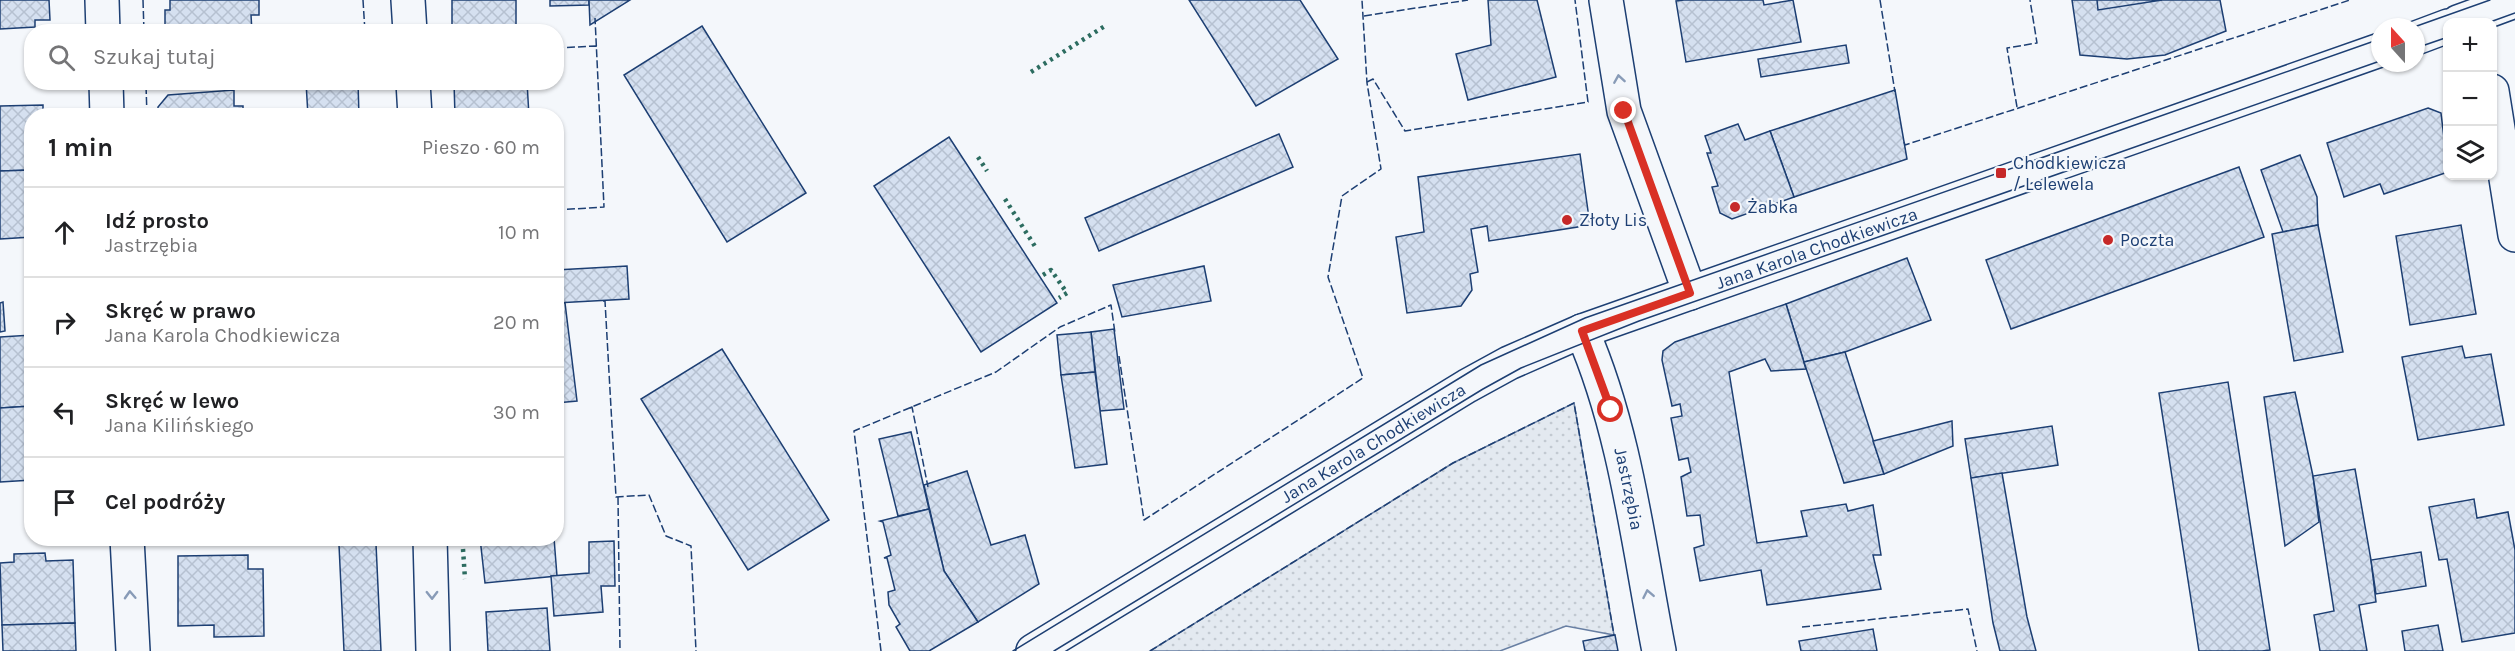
<!DOCTYPE html>
<html lang="pl">
<head>
<meta charset="utf-8">
<style>
  :root { --surface:#fff; --page:#f6f6f6; --text:#202124; --muted:#757577; --line:#e0e0e0 }
  body { margin:0; font-family:Karla,sans-serif; background:var(--page); color:var(--text) }
  .controls { position:absolute; right:18px; top:18px; display:grid; overflow:hidden; border-radius:12px; box-shadow:0 2px 4px #0004 }
  .controls button { width:54px; height:54px; display:grid; place-items:center; padding:0; border:0; border-bottom:2px solid var(--line); background:var(--surface); color:var(--text); font:30px sans-serif }
  .compass { position:absolute; left:2371px; top:18px; width:54px; height:54px; border-radius:50%; background:var(--surface); box-shadow:0 2px 4px #0004; rotate:339deg }
  .stop { position:absolute; width:18px; height:18px; margin:-14px; border:4px solid #d93025; border-radius:50%; background:#fff }
  .stop.end { background:#d93025; border-color:#fff; box-shadow:0 2px 6px #0008 }
  .list { margin:0; padding:0; list-style:none }
  h2 { display:flex; justify-content:space-between; align-items:center; height:78px; margin:0; padding:0 24px; font-size:26px }
  h2 small { font-size:20px; font-weight:400; color:var(--muted) }
  .list li { display:grid; grid-template-columns:39px 1fr auto; gap:18px; align-items:center; box-sizing:border-box; height:90px; padding:0 24px; border-top:2px solid var(--line) }
  .list b { display:block; font-size:22px; white-space:nowrap }
  .list p { margin:0; font-size:20px; white-space:nowrap; color:var(--muted) }
  .list em { font-size:20px; font-style:normal; color:var(--muted) }
  .icon { flex:none; width:33px; height:33px; fill:none; stroke:currentColor; stroke-width:2; stroke-linecap:round; stroke-linejoin:round }
  .map { position:relative; flex:none; width:2515px; height:651px; overflow:hidden }
  .search { position:absolute; background:var(--surface); box-shadow:0 2px 4px #0004; left:24px; top:24px; width:540px; height:66px; display:flex; align-items:center; gap:15px; box-sizing:border-box; padding:0 21px; border-radius:24px; color:var(--muted); font-size:22px }
  .panel { position:absolute; background:var(--surface); box-shadow:0 2px 4px #0004; left:24px; top:108px; width:540px; height:438px; border-radius:24px }
  .map>svg:first-child { display:block }
  .park { fill:url(#park-dots); stroke:#687fa3; stroke-width:1.5 }
  .building { fill:url(#building-cross-hatch); stroke:#1d3f73; stroke-width:1.5 }
  .lines { fill:none; stroke-linecap:round; stroke-linejoin:round }
  .street-casing { stroke:#1d3f73; stroke-width:36 }
  .secondary-casing { stroke:#1d3f73; stroke-width:36 }
  .street { stroke:#f4f7fb; stroke-width:33 }
  .secondary { stroke:#f4f7fb; stroke-width:33 }
  .tram { stroke:#1d3f73; stroke-width:1.5 }
  .hedge { stroke:#2c6c60; stroke-width:4.5; stroke-dasharray:3 4.5; stroke-linecap:butt }
  .fence { stroke:#1d3f73; stroke-width:1.5; stroke-dasharray:8 3; stroke-linecap:butt }
  .oneway { stroke:#889bb7 }
  .route { stroke:#d93025; stroke-width:8 }
  .poi-dot { fill:#c62828; stroke:#f4f7fb; stroke-width:2 }
  .labels { text-anchor:middle; dominant-baseline:central; stroke-width:4.5; stroke-linejoin:round; paint-order:stroke }
  .poi-label { font-size:18px; fill:#1d3f73; stroke:#f4f7fb; text-anchor:start }
  .street-label { font-size:18px; fill:#1d3f73; stroke:#f4f7fb }
</style>
</head>
<body>
<div class="map">
<svg width="2515" height="651" viewBox="0 0 2515 651">
  <defs>
    <pattern id="park-dots" width="8" height="8" patternUnits="userSpaceOnUse" patternTransform="scale(1.5)"><rect width="8" height="8" fill="#e3e9f0"/><path d="M2 2h.1M6 6h.1" fill="none" stroke="#c2c9d1" stroke-width="1.8" stroke-linecap="round"/></pattern>
    <pattern id="building-cross-hatch" width="8" height="8" patternUnits="userSpaceOnUse" patternTransform="scale(1.5)"><rect width="8" height="8" fill="#d5e0f0"/><path d="M0 0l8 8M0 8l8-8" fill="none" stroke="#b6c1d1"/></pattern>
  </defs>
  <rect width="100%" height="100%" fill="#f4f7fb"/>
  <polygon class="park" points="1574,403 1614,635 1566,626 1500,651 1150,651 1453,463"/>
  <g class="building">
    <polygon points="0,0 49,0 50,20 35,20 35,27 0,29"/>
    <polygon points="170,0 259,0 259,15 251,15 252,32 165,30 165,10 170,10"/>
    <rect x="452" y="0" width="64" height="32"/>
    <polygon points="550,0 589,0 589,5 550,6"/>
    <polygon points="589,0 630,0 590,25"/>
    <polygon points="1189,0 1300,0 1338,59 1256,106"/>
    <polygon points="1488,0 1537,0 1556,77 1468,100 1456,54 1491,45"/>
    <polygon points="1684,0 1763,0 1764,5 1793,0 1801,42 1686,62 1676,1"/>
    <polygon points="2072,0 2220,0 2226,31 2165,55 2127,59 2080,55"/>
    <polygon points="2097,0 2162,0 2098,10"/>
    <polygon points="702,26 806,193 727,242 624,75"/>
    <polygon points="1846,45 1849,63 1761,77 1758,59"/>
    <polygon points="306,82 358,82 359,116 308,116"/>
    <polygon points="454,82 527,82 529,116 455,116"/>
    <polygon points="234,90 234,106 243,106 243,116 158,116 158,107 168,95"/>
    <polygon points="1895,90 1907,159 1794,197 1770,131"/>
    <polygon points="43,105 43,116 32,116 32,170 0,171 0,106"/>
    <polygon points="2428,108 2441,113 2448,172 2384,194 2380,184 2344,197 2327,143"/>
    <polygon points="1738,124 1745,140 1770,131 1794,197 1732,219 1720,213 1712,187 1718,186 1707,153 1711,153 1705,136"/>
    <polygon points="1279,134 1293,167 1099,251 1085,218"/>
    <polygon points="949,137 1057,303 981,352 874,186"/>
    <polygon points="1580,154 1590,225 1489,241 1487,226 1471,229 1478,272 1470,274 1472,290 1461,306 1407,313 1396,237 1424,232 1418,177"/>
    <polygon points="2300,155 2317,197 2318,225 2283,232 2261,170"/>
    <polygon points="2239,167 2264,237 2011,329 1986,260"/>
    <polygon points="32,170 32,237 0,239 0,171"/>
    <polygon points="2318,225 2343,352 2294,361 2272,234"/>
    <polygon points="2461,225 2476,314 2410,325 2396,236"/>
    <polygon points="1907,258 1931,320 1845,352 1804,362 1786,304"/>
    <polygon points="627,266 629,299 556,303 556,270"/>
    <polygon points="1204,266 1211,301 1122,317 1113,285"/>
    <polygon points="3,302 5,331 0,332 0,303"/>
    <polygon points="556,303 565,303 577,401 556,403"/>
    <polygon points="1786,304 1806,369 1771,371 1765,359 1729,372 1757,543 1807,536 1801,511 1846,504 1848,511 1873,505 1881,555 1873,555 1881,589 1767,605 1761,570 1700,581 1694,548 1704,545 1700,515 1687,516 1681,477 1691,472 1688,458 1679,460 1671,418 1682,416 1680,404 1672,406 1662,360 1663,351 1675,342"/>
    <polygon points="1114,329 1124,409 1100,411 1091,332"/>
    <polygon points="1091,332 1095,372 1061,375 1057,335"/>
    <polygon points="32,335 32,406 0,408 0,337"/>
    <polygon points="2462,346 2465,358 2491,354 2504,425 2418,440 2402,357"/>
    <polygon points="722,349 829,520 748,570 641,399"/>
    <polygon points="1845,352 1884,474 1844,483 1804,362"/>
    <polygon points="1095,372 1107,464 1075,468 1061,375"/>
    <polygon points="2228,382 2270,650 2262,651 2199,651 2159,393"/>
    <polygon points="2295,392 2313,476 2319,522 2285,546 2264,397"/>
    <polygon points="32,406 32,480 0,482 0,408"/>
    <polygon points="1952,421 1953,446 1884,474 1873,441"/>
    <polygon points="2052,426 2058,465 1971,478 1965,439"/>
    <polygon points="911,432 929,509 898,516 879,439"/>
    <polygon points="2355,469 2371,560 2376,602 2359,605 2367,651 2320,651 2314,615 2334,611 2313,476"/>
    <polygon points="967,471 991,545 1025,535 1039,584 978,622 944,571 924,485"/>
    <polygon points="2002,473 2027,617 2036,651 2000,651 1993,623 1971,478"/>
    <polygon points="2474,499 2477,518 2508,512 2515,550 2515,633 2462,642 2447,559 2439,560 2429,507"/>
    <polygon points="929,509 944,571 978,622 929,651 910,651 896,627 900,624 889,605 888,592 895,590 887,558 884,558 891,555 883,522 880,521"/>
    <polygon points="480,538 554,538 557,576 485,583"/>
    <polygon points="614,541 615,586 601,586 603,612 554,616 551,576 589,573 589,542"/>
    <polygon points="376,544 381,651 344,651 339,545"/>
    <polygon points="2421,552 2426,586 2376,594 2371,560"/>
    <polygon points="45,553 46,561 73,560 75,623 2,625 0,563 14,562 14,554"/>
    <polygon points="248,555 248,569 263,569 264,636 214,637 214,625 178,626 178,556"/>
    <polygon points="547,608 550,651 488,651 486,612"/>
    <polygon points="75,623 76,651 3,651 2,625"/>
    <polygon points="2438,625 2443,651 2405,651 2402,631"/>
    <polygon points="1873,629 1877,651 1801,651 1799,641"/>
    <polygon points="1615,635 1618,651 1585,651 1583,641"/>
  </g>
  <g class="lines">
    <defs>
      <g id="street">
        <polyline points="102,0 103,32"/>
        <polyline points="408,0 410,32"/>
        <polyline points="1606,0 1624,111 1690,293"/>
        <polyline points="106,82 107,116"/>
        <polyline points="413,82 415,116"/>
        <polyline points="2492,91 2515,235"/>
        <path id="s1" d="M1582 331C1626 432 1638 544 1659 651"/>
        <polyline points="127,538 133,651"/>
        <polyline points="430,538 433,651"/>
      </g>
      <g id="secondary">
        <polyline points="2458,22 2515,1"/>
        <polyline points="2416,38 2448,26"/>
        <path id="s2" d="M1033 651 1467 386 1509 363 1582 331 2380 50"/>
      </g>
    </defs>
    <use href="#street" class="street-casing"/>
    <use href="#secondary" class="secondary-casing"/>
    <use href="#street" class="street"/>
    <use href="#secondary" class="secondary"/>
    <g class="tram">
      <polyline points="2490,22 2515,13"/>
      <polyline points="2414,27 2490,0"/>
      <polyline points="2416,48 2448,37"/>
      <polyline points="1013,651 1481,365 1585,318 2380,39"/>
      <polyline points="1054,651 1483,389 1521,368 1639,321 2380,61"/>
    </g>
    <g class="hedge">
      <polyline points="1031,72 1105,26"/>
      <polyline points="978,157 987,171"/>
      <polyline points="1005,199 1036,248"/>
      <polyline points="1043,275 1051,270 1067,293 1059,298"/>
      <polyline points="461,538 461,541"/>
      <polyline points="463,549 465,579"/>
    </g>
    <g class="fence">
      <polyline points="143,0 144,32"/>
      <polyline points="363,0 365,32"/>
      <polyline points="1880,0 1895,92"/>
      <polyline points="1364,16 1468,0"/>
      <polyline points="556,48 596,46 596,48"/>
      <polyline points="1367,82 1373,79 1405,131 1588,102 1575,0"/>
      <polyline points="2017,107 2007,48 2037,43 2030,0"/>
      <polyline points="147,116 146,85 199,82"/>
      <polyline points="1904,142 1905,145 2350,0"/>
      <polyline points="556,210 604,207 595,18"/>
      <polyline points="603,301 605,301 616,497 649,495 666,536 691,546 696,651"/>
      <polyline points="1119,356 1144,520 1363,378 1328,277 1342,196 1381,169 1367,83 1362,0"/>
      <polyline points="910,408 912,407 928,487"/>
      <polyline points="618,497 620,651"/>
      <polyline points="1802,627 1968,609 1977,651"/>
      <polyline points="881,651 854,431 996,372 1060,327 1111,305 1115,333"/>
      <polyline points="1150,651 1453,463 1574,403 1614,635"/>
    </g>
  </g>
  <defs><path id="oneway-chevron" d="M-2-3.5L2.5 0L-2 3.5" fill="none" stroke-width="1.6" stroke-linecap="round" stroke-linejoin="round" transform="scale(1.5)"/></defs>
  <g class="oneway">
    <use href="#oneway-chevron" transform="translate(1619 79) rotate(-99)"/>
    <use href="#oneway-chevron" transform="translate(1648 594) rotate(-101)"/>
    <use href="#oneway-chevron" transform="translate(130 595) rotate(-93)"/>
    <use href="#oneway-chevron" transform="translate(432 595) rotate(89)"/>
  </g>
  <g class="lines">
    <polyline class="route" points="1611,410 1582,331 1690,293 1624,111"/>
  </g>
  <g class="poi-dot">
    <rect x="1995" y="167" width="12" height="12" rx="3"/>
    <circle cx="1735" cy="207" r="6"/>
    <circle cx="1567" cy="220" r="6"/>
    <circle cx="2108" cy="240" r="6"/>
  </g>
  <g class="labels">
    <g class="poi-label">
      <text x="2013" y="163">Chodkiewicza<tspan x="2013" dy="21">/ Lelewela</tspan></text>
      <text x="1747" y="207">Żabka</text>
      <text x="1579" y="220">Złoty Lis</text>
      <text x="2120" y="240">Poczta</text>
    </g>
    <g class="street-label">
      <text stroke="none"><textPath href="#s2" startOffset="885">Jana Karola Chodkiewicza</textPath></text>
      <text stroke="none"><textPath href="#s2" startOffset="399">Jana Karola Chodkiewicza</textPath></text>
      <text stroke="none"><textPath href="#s1" startOffset="165">Jastrzębia</textPath></text>
    </g>
  </g>
</svg>
<div class="controls">
<button>+</button>
<button>−</button>
<button><svg class="icon" aria-label="layers" viewBox="0 0 24 24"><path d="M12 4l9 5-9 5-9-5zM3 14l9 5 9-5"/></svg></button>
</div>
<svg class="compass" viewBox="-18 -18 36 36"><path d="M0-13l5 13h-10z" fill="#e53935"/><path d="M0 13l5-13h-10z" fill="#757577"/></svg>
<div class="stop" style="left:1611px;top:410px"></div>
<div class="stop end" style="left:1624px;top:111px"></div>
<div class="search"><svg class="icon" aria-label="search" viewBox="0 0 24 24"><circle cx="10" cy="10" r="6"/><path d="M15 15l6 6"/></svg>Szukaj tutaj</div>
<section class="panel">
<h2>1 min<small>Pieszo · 60 m</small></h2>
<ul class="list">
<li><svg class="icon" aria-label="ahead" viewBox="0 0 24 24"><path d="M12 20V5M6 11l6-6 6 6"/></svg><div><b>Idź prosto</b><p>Jastrzębia</p></div><em>10 m</em></li>
<li><svg class="icon" aria-label="right" viewBox="0 0 24 24"><path d="M7 20v-9h11M14 6l5 5-5 5"/></svg><div><b>Skręć w prawo</b><p>Jana Karola Chodkiewicza</p></div><em>20 m</em></li>
<li><svg class="icon" aria-label="left" viewBox="0 0 24 24"><path d="M17 20v-9H6M10 6l-5 5 5 5"/></svg><div><b>Skręć w lewo</b><p>Jana Kilińskiego</p></div><em>30 m</em></li>
<li><svg class="icon" aria-label="arrive" viewBox="0 0 24 24"><path d="M6 21V4h12l-3 4 3 4H6"/></svg><div><b>Cel podróży</b></div></li>
</ul>
</section>
</div>
</body>
</html>
